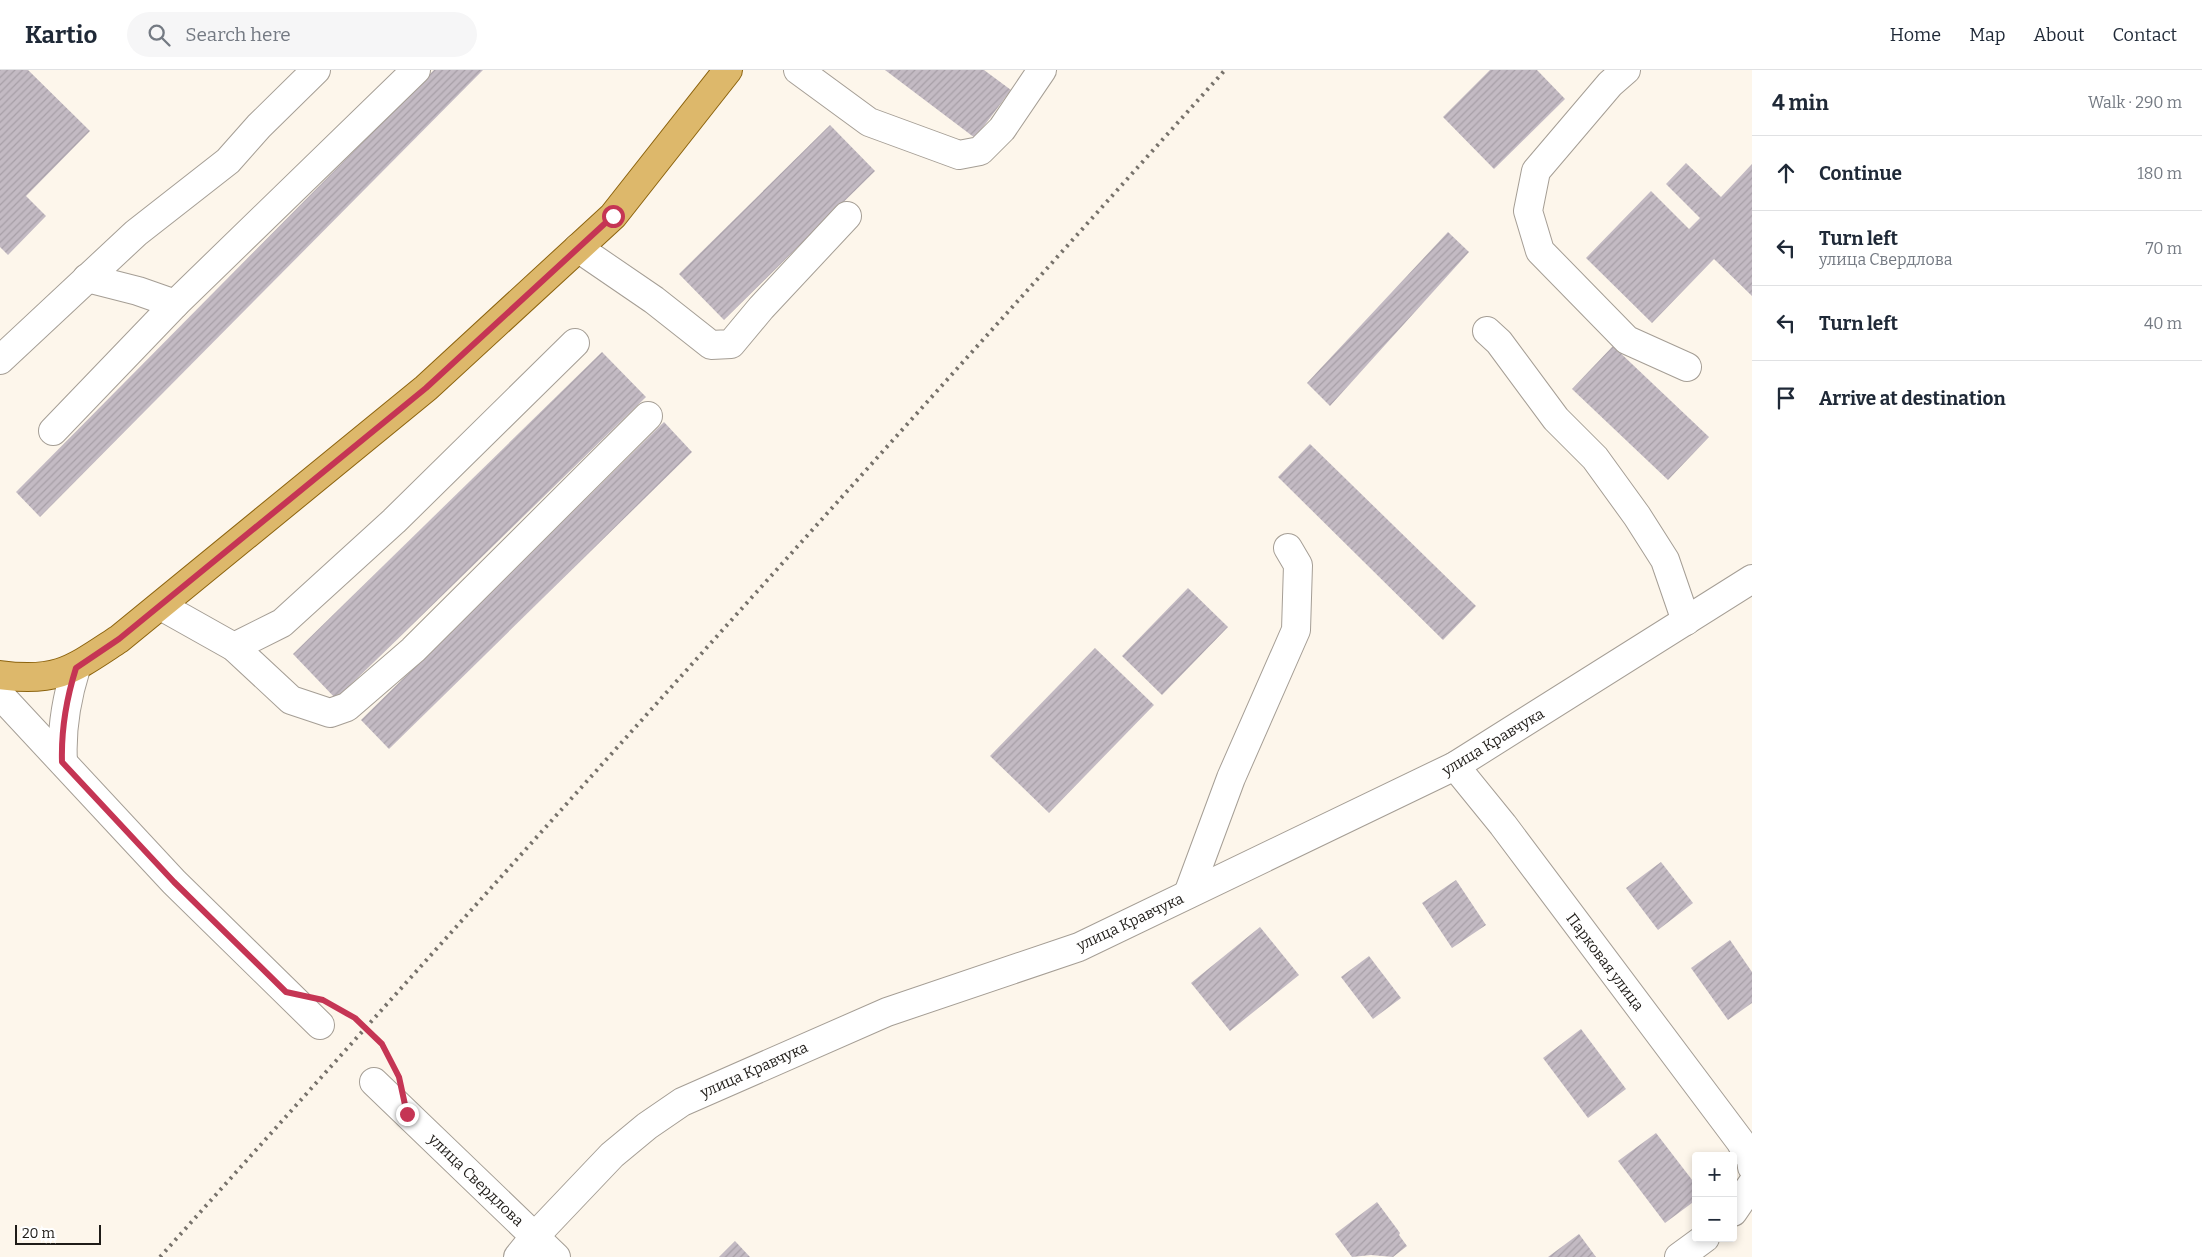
<!DOCTYPE html>
<html lang="en">
<head>
<meta charset="utf-8">
<style>
  :root { --surface:#fff; --page:#f6f6f7; --text:#1f2937; --muted:#747a83; --line:#e0e1e3 }
  body { margin:0; font-family:Bitter,serif; background:var(--page); color:var(--text) }
  .controls { position:absolute; right:15px; bottom:15px; display:grid; overflow:hidden; border-radius:5px; box-shadow:0 2px 8px #0003 }
  .controls button { width:45px; height:45px; display:grid; place-items:center; padding:0; border:0; border-bottom:1px solid var(--line); background:var(--surface); color:var(--text); font:25px sans-serif }
  .scale { position:absolute; left:15px; bottom:12px; width:86px; box-sizing:border-box; padding-left:5px; border:2px solid #1f1c18; border-top:0; font-size:14px; line-height:18px; white-space:nowrap; color:#1f1c18; -webkit-text-stroke:4px #fff; paint-order:stroke }
  .stop { position:absolute; width:15px; height:15px; margin:-11px; border:4px solid #c53554; border-radius:50%; background:#fff }
  .stop.end { background:#c53554; border-color:#fff; box-shadow:0 1px 5px #0008 }
  .list { margin:0; padding:0; list-style:none }
  h2 { display:flex; justify-content:space-between; align-items:center; height:65px; margin:0; padding:0 20px; font-size:21px }
  h2 small { font-size:16px; font-weight:400; color:var(--muted) }
  .list li { display:grid; grid-template-columns:32px 1fr auto; gap:15px; align-items:center; box-sizing:border-box; height:75px; padding:0 20px; border-top:1px solid var(--line) }
  .list b { display:block; font-size:19px; white-space:nowrap }
  .list p { margin:0; font-size:16px; white-space:nowrap; color:var(--muted) }
  .list em { font-size:16px; font-style:normal; color:var(--muted) }
  .icon { flex:none; width:28px; height:28px; fill:none; stroke:currentColor; stroke-width:2; stroke-linecap:round; stroke-linejoin:round }
  .map { position:relative; flex:none; width:1752px; height:1187px; overflow:hidden }
  header { display:flex; align-items:center; gap:30px; box-sizing:border-box; height:70px; padding:0 25px; background:var(--surface); border-bottom:1px solid var(--line) }
  header strong { font-size:24px }
  nav { display:flex; gap:28px; margin-inline-start:auto; font-size:18px }
  .search { width:350px; height:45px; background:var(--page); display:flex; align-items:center; gap:12px; box-sizing:border-box; padding:0 18px; border-radius:28px; color:var(--muted); font-size:19px }
  main { display:flex }
  aside { flex:1; background:var(--surface) }
  .map>svg:first-child { display:block }
  .building { fill:url(#building-hatch) }
  .lines { fill:none; stroke-linecap:round; stroke-linejoin:round }
  .minor-casing { stroke:#a59e95; stroke-width:30 }
  .major-casing { stroke:#8c630e; stroke-width:30 }
  .path { stroke:#b1aca3; stroke-width:3; stroke-dasharray:4 4; stroke-linecap:butt }
  .minor { stroke:#fff; stroke-width:28 }
  .major { stroke:#ddb86b; stroke-width:28 }
  .rail { stroke:#77726b; stroke-width:4; stroke-dasharray:2.5 5; stroke-linecap:butt }
  .route { stroke:#c53554; stroke-width:6 }
  .labels { text-anchor:middle; dominant-baseline:central; stroke-width:4; stroke-linejoin:round; paint-order:stroke }
  .street-label { font-size:15px; fill:#1f1c18; stroke:#fff }
</style>
</head>
<body>
<header>
<strong>Kartio</strong>
<div class="search"><svg class="icon" aria-label="search" viewBox="0 0 24 24"><circle cx="10" cy="10" r="6"/><path d="M15 15l6 6"/></svg>Search here</div>
<nav><a>Home</a><a>Map</a><a>About</a><a>Contact</a></nav>
</header>
<main>
<div class="map">
<svg width="1752" height="1187" viewBox="0 0 1752 1187">
  <defs>
    <pattern id="building-hatch" width="6" height="6" patternUnits="userSpaceOnUse" patternTransform="scale(1.25)"><rect width="6" height="6" fill="#c3bac3"/><path d="M-1 1l2-2M0 6l6-6M5 7l2-2" fill="none" stroke="#a79fa7"/></pattern>
  </defs>
  <rect width="100%" height="100%" fill="#fdf6eb"/>
  <g class="building">
    <polygon points="0,0 28,0 90,61 26,126 46,146 8,185 0,177"/>
    <polygon points="434,0 483,0 40,447 16,422"/>
    <polygon points="885,0 984,0 1011,20 975,68"/>
    <polygon points="1490,0 1537,0 1565,29 1494,99 1443,47"/>
    <polygon points="830,55 875,101 724,250 679,204"/>
    <polygon points="1686,93 1721,127 1752,94 1752,226 1714,189 1652,253 1586,188 1651,121 1689,159 1700,148 1666,114"/>
    <polygon points="1448,162 1469,182 1330,336 1307,313"/>
    <polygon points="1613,276 1709,367 1668,410 1572,319"/>
    <polygon points="602,282 646,327 336,629 293,584"/>
    <polygon points="664,352 692,382 389,679 361,650"/>
    <polygon points="1310,374 1476,536 1443,570 1278,407"/>
    <polygon points="1188,518 1228,557 1162,625 1122,586"/>
    <polygon points="1095,578 1154,635 1049,743 990,686"/>
    <polygon points="1661,792 1693,833 1658,860 1626,818"/>
    <polygon points="1456,810 1486,855 1452,878 1422,833"/>
    <polygon points="1260,857 1299,905 1230,961 1191,913"/>
    <polygon points="1730,870 1752,902 1752,933 1728,950 1691,898"/>
    <polygon points="1369,886 1401,928 1373,949 1341,907"/>
    <polygon points="1581,959 1626,1019 1588,1048 1543,988"/>
    <polygon points="1656,1063 1696,1115 1696,1130 1665,1153 1618,1091"/>
    <polygon points="1377,1132 1400,1163 1399,1165 1407,1176 1393,1187 1371,1185 1352,1187 1335,1164"/>
    <polygon points="1579,1164 1596,1187 1548,1187"/>
    <polygon points="735,1171 750,1187 719,1187"/>
  </g>
  <g class="lines">
    <defs>
      <g id="minor">
        <polyline points="798,0 869,52 959,85 980,81 1002,59 1042,0"/>
        <polyline points="1626,0 1610,14 1536,101 1528,141 1540,181 1627,270 1687,297"/>
        <polyline points="578,178 654,230 711,275 731,274 761,238 847,146"/>
        <polyline points="87,208 138,221 175,234"/>
        <polyline points="1487,261 1499,272 1556,349 1595,388 1637,446 1665,490 1686,551"/>
        <polyline points="0,290 136,163 228,91 259,56 316,0"/>
        <polyline points="53,361 175,234 416,0"/>
        <polyline points="161,536 234,577 291,630 330,643 347,637 413,580 648,346"/>
        <polyline points="234,577 282,553 394,451 575,273"/>
        <polyline points="0,625 174,812 320,955"/>
        <path d="M63 692C61 659 66 630 76 598"/>
        <polyline points="1455,696 1503,755 1740,1071 1751,1090 1752,1097"/>
        <polyline points="1188,824 1231,708 1296,560 1298,495 1288,478"/>
        <polyline points="374,1012 556,1187"/>
        <polyline points="1733,1142 1752,1114"/>
        <polyline points="518,1187 535,1166 612,1085 647,1056 682,1032 887,942 1079,877 1455,696 1752,509"/>
        <polyline points="1679,1187 1705,1168"/>
      </g>
      <path id="major" d="M0 605C58 613 73 599 119 569L426 318 613 146 728 0"/>
    </defs>
    <use href="#minor" class="minor-casing"/>
    <use href="#major" class="major-casing"/>
    <path class="path" d="M347 943C364 953 379 969 388 987"/>
    <use href="#minor" class="minor"/>
    <use href="#major" class="major"/>
    <polyline class="rail" points="160,1187 1225,0"/>
  </g>
  <g class="lines">
    <path class="route" d="M407 1044 399 1007 382 974 355 948 323 930 286 922 174 812 62 692C61 659 66 630 76 598L119 569 426 318 613 146"/>
  </g>
  <g class="labels">
    <g class="street-label">
      <text transform="translate(1493 672) rotate(-31)">улица Кравчука</text>
      <text transform="translate(1130 852) rotate(-25)">улица Кравчука</text>
      <text transform="translate(1605 892) rotate(53)">Парковая улица</text>
      <text transform="translate(754 1000) rotate(-24)">улица Кравчука</text>
      <text transform="translate(476 1110) rotate(44)">улица Свердлова</text>
    </g>
  </g>
</svg>
<div class="controls">
<button>+</button>
<button>−</button>
</div>
<div class="scale">20 m</div>
<div class="stop" style="left:613px;top:146px"></div>
<div class="stop end" style="left:407px;top:1044px"></div>
</div>
<aside>
<h2>4 min<small>Walk · 290 m</small></h2>
<ul class="list">
<li><svg class="icon" aria-label="ahead" viewBox="0 0 24 24"><path d="M12 20V5M6 11l6-6 6 6"/></svg><div><b>Continue</b></div><em>180 m</em></li>
<li><svg class="icon" aria-label="left" viewBox="0 0 24 24"><path d="M17 20v-9H6M10 6l-5 5 5 5"/></svg><div><b>Turn left</b><p>улица Свердлова</p></div><em>70 m</em></li>
<li><svg class="icon" aria-label="left" viewBox="0 0 24 24"><path d="M17 20v-9H6M10 6l-5 5 5 5"/></svg><div><b>Turn left</b></div><em>40 m</em></li>
<li><svg class="icon" aria-label="arrive" viewBox="0 0 24 24"><path d="M6 21V4h12l-3 4 3 4H6"/></svg><div><b>Arrive at destination</b></div></li>
</ul>
</aside>
</main>
</body>
</html>
